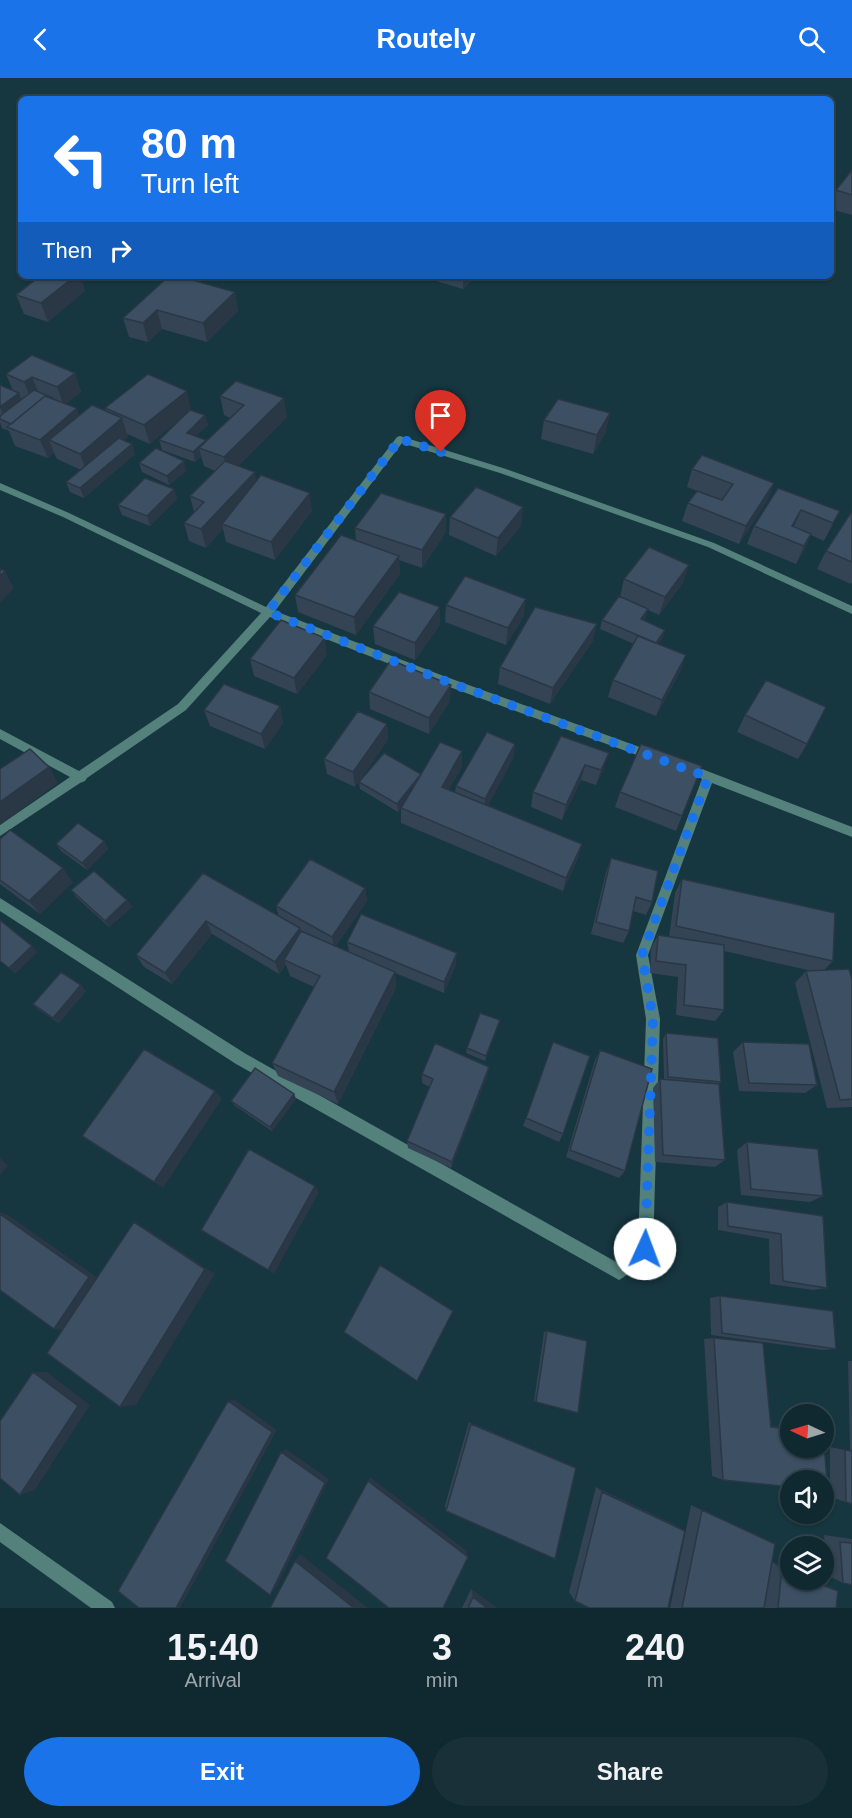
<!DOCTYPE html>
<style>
:root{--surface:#102830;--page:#193038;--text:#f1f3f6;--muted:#9ca6ab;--line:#30444c;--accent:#1a73e8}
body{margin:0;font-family:Helvetica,sans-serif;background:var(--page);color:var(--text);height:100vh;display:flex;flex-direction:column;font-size:22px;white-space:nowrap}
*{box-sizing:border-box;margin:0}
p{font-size:20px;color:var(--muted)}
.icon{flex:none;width:33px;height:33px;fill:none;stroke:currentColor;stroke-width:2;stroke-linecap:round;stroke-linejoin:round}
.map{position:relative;height:1530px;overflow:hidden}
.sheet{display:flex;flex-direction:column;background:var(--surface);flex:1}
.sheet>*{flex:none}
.hud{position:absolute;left:18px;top:18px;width:816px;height:183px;border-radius:9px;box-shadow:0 2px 4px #0004,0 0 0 2px var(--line);background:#1a73e8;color:#fff;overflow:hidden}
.needle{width:39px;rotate:274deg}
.buttons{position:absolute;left:780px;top:1326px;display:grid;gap:12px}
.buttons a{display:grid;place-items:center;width:54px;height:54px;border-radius:50%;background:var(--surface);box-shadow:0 2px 4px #0004,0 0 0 2px var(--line);font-size:30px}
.pin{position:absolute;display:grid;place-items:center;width:51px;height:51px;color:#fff;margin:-62px -26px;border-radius:50% 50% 50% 0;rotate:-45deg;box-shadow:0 0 6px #0007}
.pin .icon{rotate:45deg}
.me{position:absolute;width:66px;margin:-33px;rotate:2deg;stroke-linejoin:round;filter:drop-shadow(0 0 4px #0008)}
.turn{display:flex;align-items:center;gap:21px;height:126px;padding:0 24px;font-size:27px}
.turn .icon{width:78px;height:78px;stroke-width:2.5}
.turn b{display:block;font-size:42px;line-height:51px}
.then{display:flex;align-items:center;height:57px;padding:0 24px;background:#0003;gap:12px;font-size:22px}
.eta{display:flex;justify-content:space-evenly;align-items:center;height:102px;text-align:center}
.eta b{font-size:36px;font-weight:700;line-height:42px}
.button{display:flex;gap:12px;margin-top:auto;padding:12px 24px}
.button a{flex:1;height:69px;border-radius:36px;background:var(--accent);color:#fff;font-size:24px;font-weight:700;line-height:69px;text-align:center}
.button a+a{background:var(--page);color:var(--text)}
header{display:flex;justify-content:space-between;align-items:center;height:78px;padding:0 24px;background:var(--accent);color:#fff;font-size:27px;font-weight:700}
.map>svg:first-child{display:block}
</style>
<header><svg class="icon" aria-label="back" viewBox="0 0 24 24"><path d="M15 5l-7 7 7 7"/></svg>Routely<svg class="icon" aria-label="search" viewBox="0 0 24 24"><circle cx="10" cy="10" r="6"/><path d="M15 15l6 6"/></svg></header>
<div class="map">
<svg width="852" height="1530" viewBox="0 0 852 1530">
<rect width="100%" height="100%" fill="#163640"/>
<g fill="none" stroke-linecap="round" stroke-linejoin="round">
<path fill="#55817c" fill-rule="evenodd" d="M400,358L506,391L714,465L852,528V536L708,469L500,395L402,365L275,533L441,597L656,675L658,678L656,681H648L433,603L270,539L186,632L87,700L85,703L80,705L0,758V747L70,699L0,661V651L79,693L178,626L261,535L63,439L0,412V405L69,435L266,529L397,359Z
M702,691L852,749V759L712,705L648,877L660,941L653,1171L650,1176L624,1199L619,1202L236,986L0,833V820L246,976L618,1185L638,1167L646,941L636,877L702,701L696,696L698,693Z
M0,1445L112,1524L115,1530H91L0,1464Z"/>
</g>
<path fill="#344455" d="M852,92V137L831,131V128L836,112Z
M40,198H80L85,213L48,244L24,236L16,217Z
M379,198H393L390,201Z
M422,198H435L431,202L422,200Z
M436,198H476L463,211L436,203Z
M235,214L238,233L207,264L162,251L148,264L129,259L123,240Z
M75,295L81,314L66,326L79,337L106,333L105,330L191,332L205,337L208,347L196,358L206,362V363L230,340L224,337L220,318L287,339L238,388L256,403L312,433L275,482L226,464L223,451L206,470L189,463L184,445L194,434L190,418L215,393L204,388L201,378L195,384L162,372L159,362L183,338L150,366L127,356L128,359L124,362L135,376L84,420L70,414L66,404L81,392L57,381L54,375L48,380L15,368L9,353L2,350L0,345V338H1L0,337V307L13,313L6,296Z
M544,342L606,354L593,376L541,361Z
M139,385L186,393L169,407L142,394Z
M692,391L774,405L767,423L739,466L682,443L688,425L697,413L687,409Z
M778,410L840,433L824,463L811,457L803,474L796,486L747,466L754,448Z
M174,411L177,421L150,448L122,437L118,427Z
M523,429L521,448L496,478L449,457L450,439Z
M852,433V504L851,506L817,491L826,473Z
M355,450L446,454L422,490L399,482L400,496L356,557L298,534L295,517L356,463Z
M624,501L683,505L659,537L648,532L644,542L665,552L662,561L658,566L686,577L680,594L656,638L608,619L613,602L634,566L600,551L602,542L620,519Z
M446,527L524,538L506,567L445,544Z
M440,547L415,582L375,566L373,548Z
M593,563L550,626L498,606L500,589Z
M327,577L297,616L254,598L250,581Z
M369,614L450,623L429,656L370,631Z
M280,628L283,645L265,671L210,648L204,632Z
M745,637L807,666L798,681L737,654Z
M387,646L388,662L355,709L327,696L324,681Z
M561,658L604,690L596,707L581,702L562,742L531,729L533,714Z
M515,666L513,681L488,727L582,766L578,780L563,813L401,745V730L398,734L360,711L359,704L421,696L462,689L449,711L455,714L456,708Z
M620,714L682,738L676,753L615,729Z
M0,761L73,804L40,836L0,806Z
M104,763L108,771L87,792L61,773L56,766Z
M611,780L652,824L646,837L633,833L629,853L623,865L591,856L606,794Z
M203,795L279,839L276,828L365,810L367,823L336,868L349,874L347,864L456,887L444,915L395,895L396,910L338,1026L278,998L272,985L314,909L290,898L286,887L279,896L212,856L172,906L144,889L136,877Z
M682,801L833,883L824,892L852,901V1029L827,1030L795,905L806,893H812L724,873V932L715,943L676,937L678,899L650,895L651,870L658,857L669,859L675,815Z
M71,812L127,822L132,829L109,849L76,819Z
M86,913L59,945L39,932L33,926Z
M498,948L485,983L466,975L467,970Z
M666,955L721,1004L719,1006L725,1082L715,1089L655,1084L653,1010L660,1001H664L663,961Z
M553,964L563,1056L559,1064L523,1048Z
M743,964L817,1007L805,1015L739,1013L733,974Z
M600,972L625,1093L619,1100L566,1079L595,982Z
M489,989L487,998L451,1090L408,1070L407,1063L430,1009L422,1005V996Z
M294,1016L296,1021L272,1053L234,1027L231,1023Z
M747,1064L823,1118L810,1124L741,1117L737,1072Z
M727,1124L823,1138L827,1210L813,1212L770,1206L769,1161L718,1152V1129Z
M720,1218L836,1271L822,1272L711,1257L710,1220Z
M547,1253L578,1335L534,1323L544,1254Z
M714,1260L771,1348L790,1350V1370L723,1402L712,1398L704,1261Z
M848,1283H852V1426L830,1419V1369L850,1373Z
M469,1344L570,1387L446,1433L445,1427Z
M596,1409L675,1447L575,1523L569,1514Z
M691,1427L761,1460L772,1484L790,1492V1502L822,1505L838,1513L836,1530H670Z
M824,1457L852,1461V1507L843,1505L827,1497Z
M471,1511L497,1530H462Z"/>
<path fill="#2a3745" d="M75,198H80L85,213L48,244L41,225Z
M467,198H476L463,211V202Z
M235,214L238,233L207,264L203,245Z
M157,232L162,251L148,264L143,245Z
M75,295L81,314L64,328L57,309Z
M32,299L39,317L32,323L24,304Z
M187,313L191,332L150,366L144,347Z
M19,315L23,325L4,339L0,329Z
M284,320L287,339L228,398L224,379Z
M77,330L84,349L49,362L54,375L48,380L40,362Z
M610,335L606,354L593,376L597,357Z
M205,337L208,347L189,365L187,355Z
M122,340L128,359L87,394L80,376Z
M206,362L208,371L199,370L201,378L195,384L193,374Z
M132,366L135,376L84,420L80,410Z
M184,383L186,393L169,407L167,398Z
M255,394L258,413L222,446L223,451L206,470L201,451Z
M774,405L767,423L739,466L746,448Z
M174,411L177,421L150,448L147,438Z
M310,415L312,433L275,482L271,464Z
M523,429L521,448L496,478L498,460Z
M801,432L793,451L792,448Z
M840,433L831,451L824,463L833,445Z
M446,436V454L422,490V472Z
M811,456L803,474L796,486L804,468Z
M399,478L400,496L356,557L354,539Z
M689,487L683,505L659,537L665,519Z
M5,493L14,510L0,525V498Z
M526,521L524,538L506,567L508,550Z
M440,529V547L415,582V565Z
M648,531L646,540L639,550L641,541Z
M597,546L593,563L550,626L553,610Z
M665,552L662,561L653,574L656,565Z
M325,560L327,577L297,616L294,600Z
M686,577L680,594L656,638L662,622Z
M451,607L450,623L429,656V640Z
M280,628L283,645L265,671L261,656Z
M387,646L388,662L355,709L353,694Z
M515,666L513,681L484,736L485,721Z
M462,673V689L441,724L442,709Z
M609,675L604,690L596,707L601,692Z
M585,687L581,702L562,742L566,727Z
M49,689L58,705L0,747V724Z
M422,696V704L398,734L397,726Z
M104,763L108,771L87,792L82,785Z
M582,766L578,780L563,813L566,800Z
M63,790L73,804L40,836L29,823Z
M365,810L367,823L334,871L332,859Z
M127,822L132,829L109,849L105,843Z
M206,843L212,856L172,906L165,895Z
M300,850L303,863L284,882L286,887L279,896L275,884Z
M32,868L38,874L15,896L9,890Z
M457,875L456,887L444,915V904Z
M395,894L396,910L338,1026L334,1014Z
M81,907L86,913L59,945L53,940Z
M500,942L498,948L485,983L486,978Z
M489,989L487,998L451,1090L452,1084Z
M215,1013L222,1021L163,1110L154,1104Z
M294,1016L296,1021L272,1053L270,1049Z
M0,1080L8,1088L0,1097Z
M315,1108L319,1114L274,1196L268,1192Z
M0,1134L8,1137L101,1202L67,1253L54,1251L0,1136Z
M134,1144L147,1151L215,1196L136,1327L120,1329Z
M33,1294H47L90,1327L35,1412L20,1417Z
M235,1322L277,1352L180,1530H176L228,1323Z
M469,1344L570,1387L576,1390L471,1346Z
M286,1371L329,1401L277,1508L270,1517L281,1374Z
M370,1399L466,1472L468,1479L368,1403Z
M596,1409L675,1447L685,1453L602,1414Z
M300,1476L368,1530H354L295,1483Z
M768,1483L790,1492V1494Z
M809,1502H814L822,1505L838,1513Z
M471,1511L497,1530H487L473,1519Z"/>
<path fill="#3c4f63" stroke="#2a3745" stroke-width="1.5" d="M852,92V117L836,112Z
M40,198H75L41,225L16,217Z
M169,198H178L235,214L203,245L157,232L143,245L123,240Z
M452,198H467L463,202Z
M32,277L75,295L57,309L32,299L24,304L6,296Z
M148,296L187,313L144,347L105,330Z
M236,303L284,320L224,379L199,370L244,327L220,318Z
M0,307L19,315L0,329Z
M34,312L53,320L45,318L11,346L0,341V338Z
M45,318L77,330L40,362L7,349Z
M558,321L610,335L597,357L544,342Z
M92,327L122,340L80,376L49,362Z
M190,332L205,337L187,355L206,362L193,374L159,362Z
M119,360L132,366L80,410L66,404Z
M156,370L184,383L167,398L139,385Z
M702,377L774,405L746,448L688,425L697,413L722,422L733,406L692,391Z
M225,383L255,394L201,451L184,445L204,424L190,418Z
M261,397L310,415L271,464L222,446Z
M145,400L174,411L147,438L118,427Z
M476,409L523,429L498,460L450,439Z
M778,410L840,433L833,445L801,432L792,448L811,456L804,468L754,448Z
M381,415L446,436L422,472L355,450Z
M852,433V484L826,473Z
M341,457L399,478L354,539L295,517Z
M649,469L689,487L665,519L624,501Z
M0,491L5,493L0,498Z
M465,498L526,521L508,550L446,527Z
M399,514L440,529L415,565L373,548Z
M619,518L648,531L641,541L665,552L656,565L602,542Z
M535,529L597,546L553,610L500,589Z
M281,542L325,560L294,600L250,581Z
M638,558L686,577L662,622L613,602Z
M391,582L451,607L429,640L369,614Z
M766,602L826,629L807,666L745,637Z
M224,606L280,628L261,656L204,632Z
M358,633L387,646L353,694L324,681Z
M487,654L515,666L485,721L456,708Z
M561,658L609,675L601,692L585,687L566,727L533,714Z
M440,664L462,673L442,709L582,766L566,800L401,730Z
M641,666L702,688L682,738L620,714Z
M30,671L49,689L0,724V691Z
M384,675L421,696L397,726L359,704Z
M78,745L104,763L82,785L56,766Z
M10,752L63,790L29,823L0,802V761Z
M611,780L658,793L652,824L636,819L629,853L596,844Z
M310,781L365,810L332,859L276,828Z
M94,793L127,822L105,843L71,812Z
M203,795L300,850L275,884L206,843L165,895L136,877Z
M682,801L835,835L833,883L676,848Z
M361,836L457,875L444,904L347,864Z
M0,842L32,868L9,890L0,883Z
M301,853L395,894L334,1014L272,985L320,898L284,882Z
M658,857L724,867V932L684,927L686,887L656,883Z
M849,891L852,901V1021L840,1022L806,893Z
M61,894L81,907L53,940L33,926Z
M480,935L500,942L486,978L467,970Z
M666,955L718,960L721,1004L668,999Z
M553,964L590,978L563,1056L526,1040Z
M743,964L809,966L817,1007L749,1005Z
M435,965L489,989L452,1084L407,1063L433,1001L422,996Z
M144,971L215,1013L154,1104L82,1058Z
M600,972L652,991L625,1093L570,1072Z
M255,990L294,1016L270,1049L231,1023Z
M660,1001L719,1006L725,1082L663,1077Z
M747,1064L818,1071L823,1118L751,1111Z
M249,1071L315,1108L268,1192L201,1152Z
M727,1124L823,1138L827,1210L783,1203L781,1156L728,1148Z
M0,1136L89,1199L54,1251L0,1212Z
M134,1144L205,1191L120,1329L47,1275Z
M380,1187L453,1233L417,1303L344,1254Z
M720,1218L833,1233L836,1271L722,1255Z
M547,1253L587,1263L578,1335L536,1324Z
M714,1260L763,1265L771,1349L790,1351V1370H824V1367L828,1413L824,1412V1402H790V1409L723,1402Z
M33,1294L78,1328L20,1417L0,1400V1343Z
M228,1323L272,1354L176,1530H139L118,1513Z
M471,1346L576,1390L555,1481L446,1433Z
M845,1372L852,1373V1426L846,1424Z
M281,1374L325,1405L270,1517L225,1483Z
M368,1403L468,1479L443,1530H389L326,1480Z
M602,1414L685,1453L668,1530H589L575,1523Z
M702,1432L775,1466L764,1530H682Z
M840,1464L852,1465V1507L843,1505Z
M295,1483L354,1530H270Z
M782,1490L790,1494V1502H809L838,1513L836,1530H778Z
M473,1519L487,1530H468Z"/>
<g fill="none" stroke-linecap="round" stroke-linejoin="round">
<path stroke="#1a73e8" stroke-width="10" stroke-dasharray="0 18" d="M441,374L400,361L268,534L437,600L708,699L642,877L653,941L645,1171"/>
</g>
</svg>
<div class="buttons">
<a><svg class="needle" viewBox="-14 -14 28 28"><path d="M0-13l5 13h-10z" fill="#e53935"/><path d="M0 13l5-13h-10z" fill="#9ca6ab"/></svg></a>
<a><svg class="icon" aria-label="sound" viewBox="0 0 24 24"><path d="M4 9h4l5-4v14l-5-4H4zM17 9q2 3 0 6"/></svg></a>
<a><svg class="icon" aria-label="layers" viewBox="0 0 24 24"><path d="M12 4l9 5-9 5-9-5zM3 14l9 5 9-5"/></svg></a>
</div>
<div class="pin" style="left:441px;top:374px;background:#d93025"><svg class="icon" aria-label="arrive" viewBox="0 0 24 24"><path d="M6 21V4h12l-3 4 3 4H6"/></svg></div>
<svg class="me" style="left:645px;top:1171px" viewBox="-20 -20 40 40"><circle r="19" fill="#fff"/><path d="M0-13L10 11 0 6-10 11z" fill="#1a73e8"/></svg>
<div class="hud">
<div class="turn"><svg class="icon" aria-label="left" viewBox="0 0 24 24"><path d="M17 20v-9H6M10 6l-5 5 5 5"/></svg><div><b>80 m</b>Turn left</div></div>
<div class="then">Then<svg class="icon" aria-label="right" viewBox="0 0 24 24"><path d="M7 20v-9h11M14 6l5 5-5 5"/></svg></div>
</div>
</div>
<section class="sheet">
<div class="eta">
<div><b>15:40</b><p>Arrival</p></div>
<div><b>3</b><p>min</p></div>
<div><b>240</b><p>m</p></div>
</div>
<div class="button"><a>Exit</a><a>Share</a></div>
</section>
